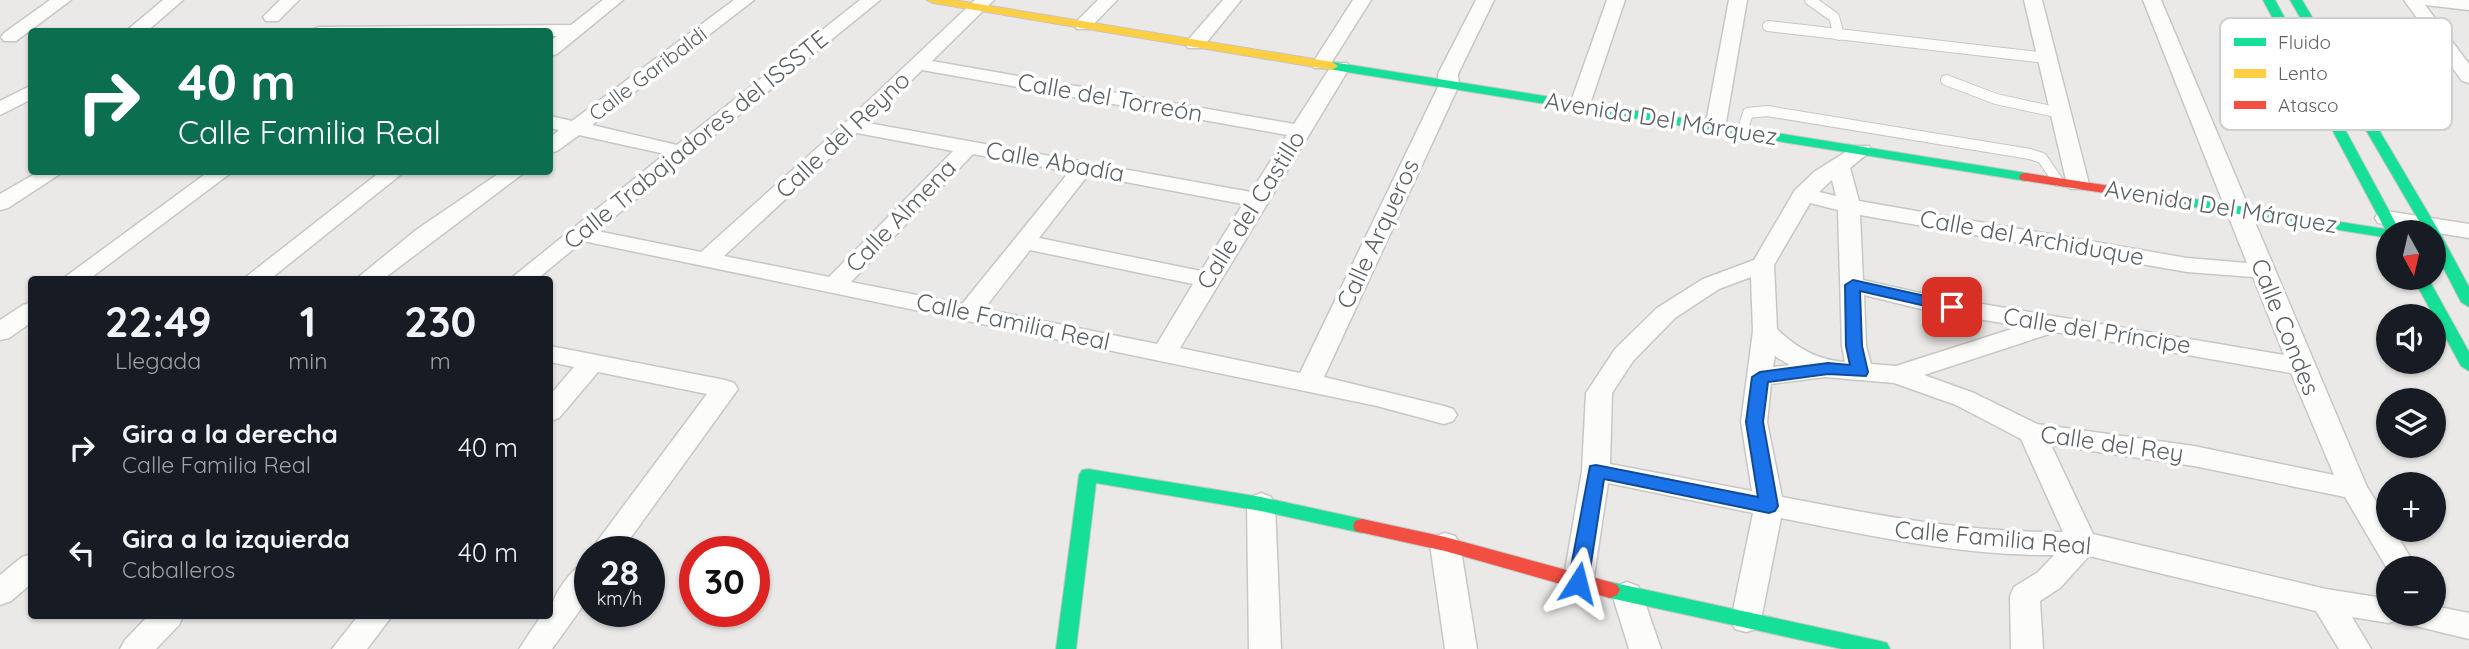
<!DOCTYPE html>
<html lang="es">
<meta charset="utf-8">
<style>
:root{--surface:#171b24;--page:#20242c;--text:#f1f3f6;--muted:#9ea1a6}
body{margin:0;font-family:Quicksand,sans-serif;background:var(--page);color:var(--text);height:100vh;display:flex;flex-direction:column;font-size:26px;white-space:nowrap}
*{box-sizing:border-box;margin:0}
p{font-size:23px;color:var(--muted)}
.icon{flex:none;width:38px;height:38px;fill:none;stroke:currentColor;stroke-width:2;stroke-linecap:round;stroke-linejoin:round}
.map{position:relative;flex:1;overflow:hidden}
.side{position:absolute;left:28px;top:276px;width:525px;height:343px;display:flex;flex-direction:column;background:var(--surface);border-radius:7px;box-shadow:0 2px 5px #0004}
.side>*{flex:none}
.guide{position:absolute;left:28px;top:28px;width:525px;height:147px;border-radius:7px;box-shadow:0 2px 5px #0004;background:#0b6e4f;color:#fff;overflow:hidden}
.needle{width:46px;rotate:172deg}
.fabs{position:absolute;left:2376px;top:220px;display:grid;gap:14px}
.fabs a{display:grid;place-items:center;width:70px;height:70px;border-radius:50%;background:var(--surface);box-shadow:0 2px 5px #0004;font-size:35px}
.speed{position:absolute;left:574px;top:536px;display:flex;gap:14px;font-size:35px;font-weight:700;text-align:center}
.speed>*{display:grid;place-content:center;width:91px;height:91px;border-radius:50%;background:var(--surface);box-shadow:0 2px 5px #0004;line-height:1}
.speed small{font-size:18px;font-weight:400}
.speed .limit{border:10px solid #d22;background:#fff;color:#111}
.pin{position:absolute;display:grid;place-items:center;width:60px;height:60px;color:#fff;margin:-30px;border-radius:14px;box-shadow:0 4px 10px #0006}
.me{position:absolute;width:77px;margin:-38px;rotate:9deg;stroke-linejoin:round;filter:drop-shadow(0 0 5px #0008)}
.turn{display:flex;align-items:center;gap:24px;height:147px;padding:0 35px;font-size:32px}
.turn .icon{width:91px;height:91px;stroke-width:2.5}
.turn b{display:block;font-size:49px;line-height:60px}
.eta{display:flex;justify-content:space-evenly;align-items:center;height:119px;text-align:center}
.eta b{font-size:42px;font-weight:800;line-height:49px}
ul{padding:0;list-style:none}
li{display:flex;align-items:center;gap:21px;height:105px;padding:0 35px}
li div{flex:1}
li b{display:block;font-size:26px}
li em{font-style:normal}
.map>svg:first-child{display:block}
</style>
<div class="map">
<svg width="2469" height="649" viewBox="0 0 2469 649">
<rect width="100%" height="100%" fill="#ebe9e7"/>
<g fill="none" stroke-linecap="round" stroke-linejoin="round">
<g stroke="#c8c7c7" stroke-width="12">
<path id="lane" d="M1810,0L1834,17L1839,35
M1768,26L2046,58
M1946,80L1996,99L2060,113
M1742,132L1748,113L1767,111L2030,154L2042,158L2058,181"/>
</g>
<g stroke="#c8c7c7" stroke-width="3">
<path id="street" d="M50,0H71L16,41H4L1,37L4,33Z
M163,0H183L146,32H125Z
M280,0H299L278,21H266L263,17Z
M603,0H623L557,54L550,56V41L557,36H550V32H309L318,27L571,25Z
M734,0H754L592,125L677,145L860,0H880L597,231L701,252L846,122L975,0H994L932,61L1294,124L1333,63H1347L1350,67L1180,348L1300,373L1439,85L1438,74L1476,0H1494L1458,74L1459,85L1324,377L1444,406L1453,409L1457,415L1453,421L1444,424L1377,406L583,241L536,280H509L665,154L579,135L557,151L550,153V138L559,130L550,128V116L572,121ZM922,70L1287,135L1251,192L868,123ZM857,133L953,151L829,277L724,256ZM973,154L1069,172L962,304L851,282ZM1088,175L1243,204L1201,271L1039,238ZM1030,250L1193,284L1157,344L984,309Z
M1098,0H1117L1089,29H1077L1074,25L1077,21Z
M1223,0H1241L1202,48H1188L1186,44L1188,40Z
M1353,0H1371L1328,68H1314L1312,64Z
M1607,0H1625L1589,107L1586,111H1572L1569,107Z
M1729,0H1747L1725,128L1722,132H1708L1705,128Z
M2024,0H2042L2089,184L2086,189H2070L2067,184Z
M2143,0H2161L2367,487L2389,522V530H2394L2417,569H2389V572L2345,497L2194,466L2051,445L2093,534L2326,589L2389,599V614H2434V606L2469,613V639L2403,623L2401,618L2389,623L2352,617L2371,649H2339L2316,611L2089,556L2060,588L2040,601L2043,649H2011L2010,596L2014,587L2038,572L2054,555C1962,556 1871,536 1781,518L1761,620L1757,629L1746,632L1735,629L1731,620L1753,513L1608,483L1593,583L1589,591L1578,595L1567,591L1563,583L1582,471L1586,393L1590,387L1615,349L1657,308L1703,279L1754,260L1795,190L1814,172L1855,146H1869L1872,150L1850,168L1859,201L2187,258L2247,263ZM1832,180L1836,196L1819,192ZM1810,203L1838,210L1842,346L1845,362C1817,360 1797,348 1777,329L1774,265ZM1860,215L2187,272L2253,277L2284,355L1929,295L1863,280ZM1751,277L1753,331L1741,422L1752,491L1610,464L1612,393L1633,361L1675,318L1719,289ZM1864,295L1929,311L2021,326L1896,366L1871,364L1866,346ZM2055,332L2291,373L2334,475L2194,446L2037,424L1974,393L1924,375ZM1775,355L1776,357L1790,365L1773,367ZM1825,377L1894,383L1956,405L2021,439L2063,532C1968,533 1875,515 1782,497L1767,422L1771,384Z
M2404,0H2469V10L2425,5L2469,64V83L2462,81Z
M32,85V99L0,115V101Z
M38,172H63L8,208L0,210V194Z
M208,172H232L88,280H61Z
M380,172H404L269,280H242Z
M501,172H525L382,280H355L416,230Z
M2386,211L2469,224V238L2378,223L2375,218L2378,213Z
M32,302V322L9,338L0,340V320L23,305Z
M550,346L725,380L734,383L738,389L621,551H590L707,394L598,372L559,418L550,421V395L574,367L550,362Z
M1261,493L1271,497L1275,504L1281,649H1249L1247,504L1251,497Z
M1445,533L1455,536L1460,544L1477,649H1445L1430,544L1435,536Z
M32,554V583L11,601L0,605V575L22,557Z
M590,560V596L552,649H519L541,616H550C550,597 572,566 590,560Z
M1627,582L1638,586L1642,594L1661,649H1629L1612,594L1616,586Z
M148,616H183L179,625L156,649H120L125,640Z
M358,616H392L367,649H332Z"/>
</g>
<g stroke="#c5c6c6" stroke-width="2">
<path id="fast" d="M2263,0H2275L2401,233H2389V238L2182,205L2175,201L2182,197L2385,229Z
M2290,0H2302L2440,233L2469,287V307L2461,302L2434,250V233H2426Z
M1332,62L2026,173L2033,177L2026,181L1328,69L1326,66Z
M2413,278H2428L2469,352V371L2461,366Z
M1088,469L1261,497L1362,519L1369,521L1371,526L1369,531L1362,533L1261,511L1096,483L1076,649H1056L1079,475L1082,470Z
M1610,582L1880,641L1887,643L1890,649H1842L1610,598L1603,595L1600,590L1603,585Z"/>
</g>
<g stroke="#c5c6c6" stroke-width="2">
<path id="slow" d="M927,0H954L1332,62L1338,66L1332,70L933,3Z"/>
</g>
<g stroke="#c5c6c6" stroke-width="2">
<path id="jam" d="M2026,173L2182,197L2189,201L2182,205L2021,180L2019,177L2021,174Z
M1362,519L1445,537L1610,582L1617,585L1620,590L1617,595L1610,598L1445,551L1355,531L1353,526L1355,521Z"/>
</g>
<use href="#lane" stroke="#fcfcfb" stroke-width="10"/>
<use href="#street" fill="#fcfcfb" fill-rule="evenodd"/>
<use href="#fast" fill="#16e098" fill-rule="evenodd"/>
<use href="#slow" fill="#ffcf43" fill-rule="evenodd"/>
<use href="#jam" fill="#f24e42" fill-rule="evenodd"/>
</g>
<path fill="#1a73e8" stroke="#114b97" stroke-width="2" d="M1853,280L1952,302L1960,307L1952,312L1860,291L1862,346L1868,372L1866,376L1828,374L1768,382L1763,422L1778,506L1775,511L1769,513L1604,479L1588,583L1585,589L1578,591L1571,589L1568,583L1590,466L1596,465L1758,497L1746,422L1752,377L1760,372L1828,363L1850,365L1846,346L1845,285Z"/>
<g text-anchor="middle" stroke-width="7" stroke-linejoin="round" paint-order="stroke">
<g font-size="21" fill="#5d6164" stroke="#fff">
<text transform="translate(648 74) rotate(-37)" y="7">Calle Garibaldi</text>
</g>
<g font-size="24" fill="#5d6164" stroke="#fff">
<text transform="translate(1110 98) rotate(10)" y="8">Calle del Torreón</text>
<text transform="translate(1661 119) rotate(9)" y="8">Avenida Del Márquez</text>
<text transform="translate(843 135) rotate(-43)" y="8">Calle del Reyno</text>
<text transform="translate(696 140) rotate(-39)" y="8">Calle Trabajadores del ISSSTE</text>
<text transform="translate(1055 162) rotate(10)" y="8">Calle Abadía</text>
<text transform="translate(2221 207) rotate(9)" y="8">Avenida Del Márquez</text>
<text transform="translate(1251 210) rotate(-58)" y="8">Calle del Castillo</text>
<text transform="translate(901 216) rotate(-46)" y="8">Calle Almena</text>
<text transform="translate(1378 234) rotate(-65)" y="8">Calle Arqueros</text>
<text transform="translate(2032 238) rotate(10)" y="8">Calle del Archiduque</text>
<text transform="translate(1013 322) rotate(12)" y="8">Calle Familia Real</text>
<text transform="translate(2285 327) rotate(68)" y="8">Calle Condes</text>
<text transform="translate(2097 331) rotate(9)" y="8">Calle del Príncipe</text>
<text transform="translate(2112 444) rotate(8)" y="8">Calle del Rey</text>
<text transform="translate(1993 538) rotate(5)" y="8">Calle Familia Real</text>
</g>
</g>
<rect x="2220" y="18" width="232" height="112" rx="10" fill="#fff" stroke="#ced0d0" stroke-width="2"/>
<rect x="2234" y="38" width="32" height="8" fill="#16e098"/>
<rect x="2234" y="69" width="32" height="9" fill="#ffcf43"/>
<rect x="2234" y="101" width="32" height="8" fill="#f24e42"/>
<g font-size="19" fill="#5d6164">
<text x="2278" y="49">Fluido</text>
<text x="2278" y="80">Lento</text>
<text x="2278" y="112">Atasco</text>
</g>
</svg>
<div class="fabs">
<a><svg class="needle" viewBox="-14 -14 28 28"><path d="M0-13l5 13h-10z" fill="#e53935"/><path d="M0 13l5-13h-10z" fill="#9ea1a6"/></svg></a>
<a><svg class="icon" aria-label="sound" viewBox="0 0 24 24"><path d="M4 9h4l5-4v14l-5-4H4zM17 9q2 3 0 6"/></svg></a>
<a><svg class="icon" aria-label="layers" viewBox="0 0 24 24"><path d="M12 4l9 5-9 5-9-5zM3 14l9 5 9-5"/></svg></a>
<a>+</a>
<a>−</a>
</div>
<div class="speed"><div>28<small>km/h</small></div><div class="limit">30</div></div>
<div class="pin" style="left:1952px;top:307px;background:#d93025"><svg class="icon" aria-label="arrive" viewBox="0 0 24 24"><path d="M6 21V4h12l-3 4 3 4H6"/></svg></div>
<svg class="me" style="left:1578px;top:583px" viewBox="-20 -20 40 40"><path d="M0-17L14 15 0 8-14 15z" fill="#1a73e8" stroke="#fff" stroke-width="4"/></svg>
<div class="guide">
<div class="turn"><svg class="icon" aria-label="right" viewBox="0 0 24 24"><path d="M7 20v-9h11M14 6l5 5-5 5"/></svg><div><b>40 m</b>Calle Familia Real</div></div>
</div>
<section class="side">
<div class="eta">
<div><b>22:49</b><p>Llegada</p></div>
<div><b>1</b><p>min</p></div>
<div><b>230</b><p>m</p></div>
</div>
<ul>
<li><svg class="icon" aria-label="right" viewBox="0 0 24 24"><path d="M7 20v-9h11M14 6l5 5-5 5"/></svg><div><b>Gira a la derecha</b><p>Calle Familia Real</p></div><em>40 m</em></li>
<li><svg class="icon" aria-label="left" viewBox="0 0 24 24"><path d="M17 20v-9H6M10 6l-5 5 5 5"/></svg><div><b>Gira a la izquierda</b><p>Caballeros</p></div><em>40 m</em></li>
</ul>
</section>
</div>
